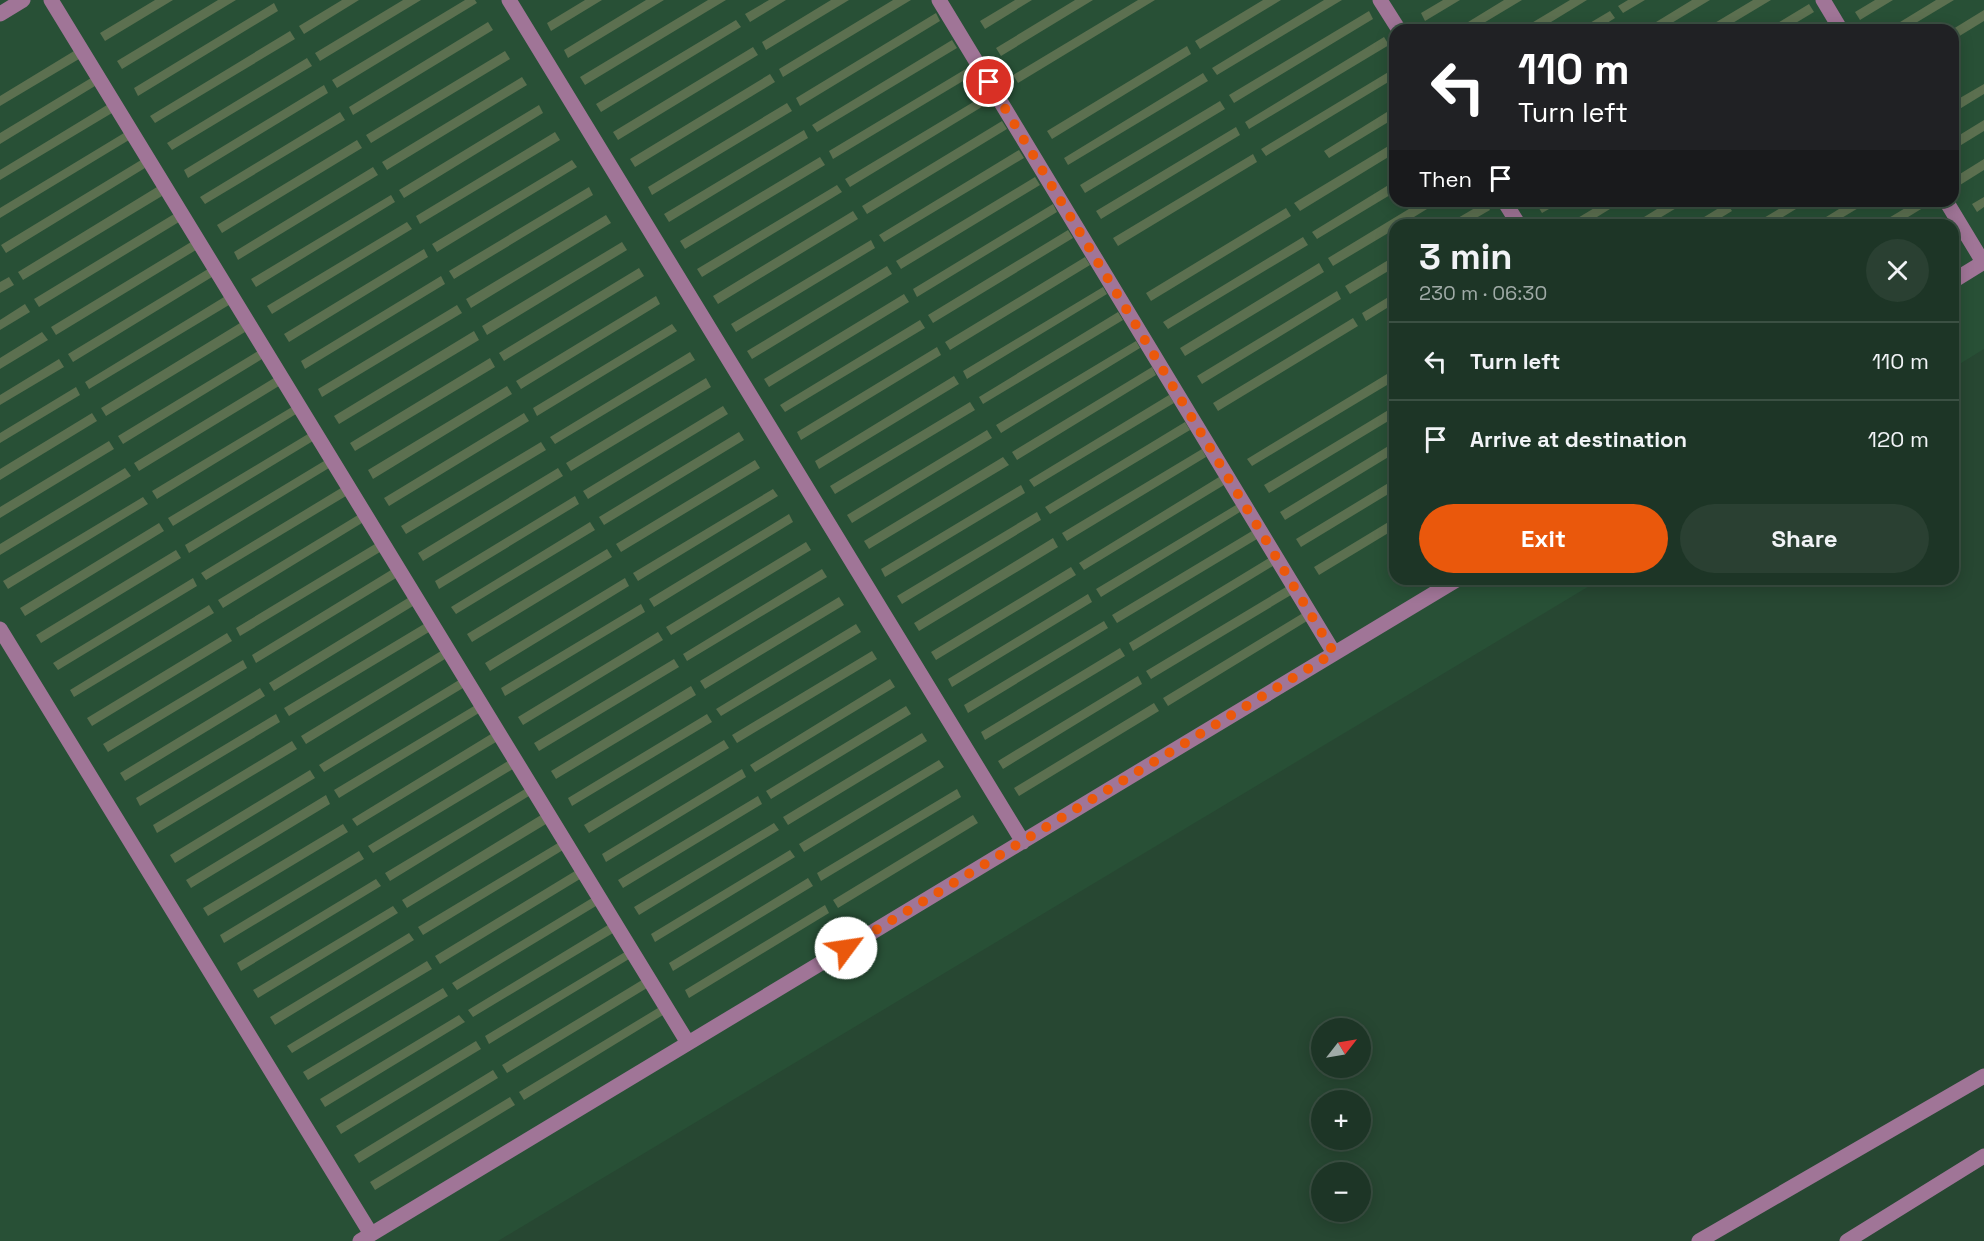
<!DOCTYPE html>
<meta charset="utf-8">
<style>
:root{--surface:#1d3526;--page:#2a4032;--text:#f1f3f6;--muted:#a0aba7;--line:#3b5043;--accent:#ea580c}
body{margin:0;font-family:"Space Grotesk",sans-serif;background:var(--page);color:var(--text);height:100vh;display:flex;flex-direction:column;font-size:22px;white-space:nowrap}
*{box-sizing:border-box;margin:0}
p{font-size:20px;color:var(--muted)}
.icon{flex:none;width:33px;height:33px;fill:none;stroke:currentColor;stroke-width:2;stroke-linecap:round;stroke-linejoin:round}
.map{position:relative;flex:1;overflow:hidden}
.side{position:absolute;left:1389px;top:219px;width:570px;height:366px;display:flex;flex-direction:column;background:var(--surface);border-radius:18px;box-shadow:0 3px 15px #0003,0 0 0 2px var(--line)}
.side>*{flex:none}
.guide{position:absolute;left:1389px;top:24px;width:570px;height:183px;border-radius:18px;box-shadow:0 3px 15px #0003,0 0 0 2px var(--line);background:#202124;color:#fff;overflow:hidden}
.needle{width:39px;rotate:59deg}
.buttons{position:absolute;left:1311px;top:1018px;display:grid;gap:12px}
.buttons a{display:grid;place-items:center;width:60px;height:60px;border-radius:50%;background:var(--surface);box-shadow:0 3px 15px #0003,0 0 0 2px var(--line);font-size:30px}
.pin{position:absolute;display:grid;place-items:center;width:51px;height:51px;color:#fff;margin:-26px;border:3px solid #fff;border-radius:50%;box-shadow:0 2px 6px #0007}
.me{position:absolute;width:66px;margin:-33px;rotate:59deg;stroke-linejoin:round;filter:drop-shadow(0 0 4px #0008)}
.turn{display:flex;align-items:center;gap:21px;height:126px;padding:0 30px;font-size:27px}
.turn .icon{width:78px;height:78px;stroke-width:2.5}
.turn b{display:block;font-size:42px;line-height:51px}
.then{display:flex;align-items:center;height:57px;padding:0 30px;background:#0003;gap:12px;font-size:22px}
.round{display:grid;place-items:center;flex:none;width:63px;height:63px;border-radius:32px;background:var(--page)}
.summary{display:flex;align-items:center;justify-content:space-between;height:102px;padding:0 30px}
h1{font-size:36px;font-weight:700;line-height:45px}
.button{display:flex;gap:12px;margin-top:auto;padding:12px 30px}
.button a{flex:1;height:69px;border-radius:36px;background:var(--accent);color:#fff;font-size:24px;font-weight:700;line-height:69px;text-align:center}
.button a+a{background:var(--page);color:var(--text)}
ul{padding:0;list-style:none}
li{display:flex;align-items:center;gap:18px;height:78px;padding:0 30px;border-top:2px solid var(--line)}
li div{flex:1}
li b{display:block;font-size:22px}
li em{font-style:normal}
.map>svg:first-child{display:block}
</style>
<div class="map">
<svg width="1984" height="1241" viewBox="0 0 1984 1241">
<rect width="100%" height="100%" fill="#274732"/>
<path fill="#285036" fill-rule="evenodd" d="M0,0H1984V349L1953,368V225H1395V579H1601L498,1241H0ZM1395,30H1953V201H1395Z"/>
<path fill="#5c7050" d="M155,0H173L105,41L100,33Z
M218,0H236L122,69L117,61Z
M342,0H359L304,34L299,26Z
M403,0H421L320,61L315,53Z
M465,0H475L477,3L337,88L332,80Z
M585,0H602L551,31L547,23Z
M646,0H664L568,58L564,50Z
M708,0H726L585,85L580,77Z
M769,0H786L750,22L745,14Z
M831,0H849L766,50L762,42Z
M893,0H911L783,77L779,69Z
M1015,0H1032L985,29L980,21Z
M1075,0H1093L1001,56L996,48Z
M1138,0H1155L1018,83L1013,75Z
M1263,0H1281L1200,49L1195,41Z
M1324,0H1342L1217,75L1212,68Z
M1443,0H1460L1425,21L1421,13Z
M1504,0H1522L1472,30H1455Z
M1570,0H1587L1538,30H1520Z
M1628,0H1645L1623,13L1618,6Z
M1692,0H1710L1660,30H1643Z
M1753,0H1771L1721,30H1703Z
M1875,0H1893L1860,20L1855,12Z
M1936,0H1954L1904,30H1887Z
M274,3L278,11L138,96L134,88Z
M1809,4L1814,12L1784,30H1766Z
M1984,10V21L1953,40V29Z
M1369,11L1373,19L1234,103L1229,95Z
M1610,11L1615,18L1596,30H1578Z
M936,13L940,21L800,106L796,98Z
M736,20L741,27L601,112L596,104Z
M488,22L493,30L353,115L349,107Z
M290,31L295,39L155,123L150,116Z
M1384,37L1389,45L1249,129L1245,122Z
M952,40L957,48L817,132L812,125Z
M1187,46L1191,54L1052,139L1047,131Z
M753,47L758,55L618,140L613,132Z
M74,51L79,59L0,106V96Z
M505,51L510,59L371,143L366,135Z
M307,58L312,66L172,150L167,143Z
M969,67L973,75L833,159L829,151Z
M1395,68V78L1266,156L1261,149Z
M1203,73L1208,81L1068,165L1064,158Z
M770,74L775,82L635,167L630,159Z
M522,77L527,85L387,170L382,162Z
M91,78L95,86L0,144V133Z
M1984,84V94L1953,113V102Z
M324,85L328,93L188,178L184,170Z
M985,95L990,102L850,187L845,179Z
M1220,101L1225,109L1085,193L1080,185Z
M787,103L792,111L652,195L648,187Z
M107,105L112,113L0,180V170Z
M539,105L543,113L404,198L399,190Z
M1395,107V118L1329,158L1324,151Z
M340,112L345,120L205,204L200,197Z
M1984,120V131L1953,150V139Z
M1002,121L1007,129L867,214L862,206Z
M1236,127L1240,135L1101,219L1096,211Z
M804,130L808,138L669,222L664,214Z
M555,132L560,140L420,224L416,216Z
M124,133L129,140L0,218V208Z
M357,140L362,148L222,233L217,225Z
M1395,142V153L1300,211L1294,203Z
M1019,150L1024,158L884,242L879,235Z
M1253,154L1257,162L1118,246L1113,238Z
M820,157L825,165L685,249L680,241Z
M1984,159V170L1960,185L1955,177Z
M141,160L145,168L6,253L1,245Z
M572,160L577,167L437,252L432,244Z
M373,167L378,175L238,260L234,252Z
M1035,177L1040,185L901,269L896,261Z
M1395,181V192L1317,239L1312,232Z
M837,185L842,192L702,277L697,269Z
M157,187L162,196L23,280L18,272Z
M589,187L593,195L454,279L449,271Z
M391,195L395,202L256,287L251,279Z
M1984,197V207L1977,212L1972,204Z
M1422,201H1440L1401,225H1395V229L1333,266L1328,258Z
M1544,201H1563L1542,213L1537,205Z
M1606,201H1623L1584,225H1566Z
M1670,201H1688L1648,225H1631Z
M1792,201H1809L1770,225H1752Z
M1852,201H1870L1830,225H1813Z
M1917,201H1929L1931,203L1895,225H1877Z
M1485,202L1490,210L1464,225H1446Z
M1727,203L1732,211L1709,225H1691Z
M1053,204L1057,212L917,297L913,289Z
M1286,208L1291,216L1151,301L1146,293Z
M853,211L858,219L718,304L713,296Z
M174,214L179,222L39,307L34,299Z
M606,215L611,223L471,308L466,299Z
M407,222L412,229L272,314L267,306Z
M1068,230L1073,238L933,323L928,315Z
M1303,237L1308,245L1168,329L1163,322Z
M871,240L875,248L736,332L731,324Z
M191,242L196,250L56,335L51,327Z
M622,242L627,250L487,335L482,326Z
M424,249L428,257L289,342L284,334Z
M1395,256V267L1350,294L1345,286Z
M1085,257L1090,265L950,350L945,342Z
M1319,263L1324,272L1185,356L1180,348Z
M887,266L892,274L752,359L747,351Z
M639,268L644,276L504,361L499,353Z
M208,269L212,277L73,362L68,354Z
M441,276L445,284L305,369L301,361Z
M9,277L14,285L0,293V282Z
M1103,287L1107,294L967,379L963,371Z
M1337,291L1341,299L1202,384L1197,376Z
M1395,293V303L1366,321L1362,313Z
M904,294L909,302L769,387L764,379Z
M656,296L660,304L521,389L516,381Z
M224,297L229,305L89,389L85,382Z
M25,304L30,312L0,330V320Z
M457,305L462,313L322,397L318,389Z
M1118,312L1123,320L983,404L979,397Z
M1353,318L1358,326L1218,411L1213,403Z
M920,320L925,328L785,412L780,405Z
M240,323L245,332L106,416L101,408Z
M672,324L677,331L537,416L533,408Z
M474,331L479,340L339,424L334,416Z
M42,332L48,340L0,369V358Z
M1136,341L1140,348L1001,433L996,425Z
M937,347L941,355L801,440L797,432Z
M258,351L262,359L123,444L118,436Z
M690,352L695,360L555,444L550,437Z
M490,358L495,367L355,451L350,443Z
M59,359L64,367L0,405V395Z
M1152,367L1156,375L1017,460L1012,452Z
M1387,374L1392,382L1252,466L1247,459Z
M954,376L959,384L819,469L815,461Z
M274,378L279,386L139,471L134,463Z
M706,378L711,387L571,471L566,463Z
M507,386L512,394L373,479L368,470Z
M76,387L80,395L0,443V433Z
M1169,395L1174,403L1034,487L1029,480Z
M970,402L975,410L835,494L830,486Z
M723,406L728,414L588,499L583,491Z
M1395,406V417L1269,493L1264,485Z
M292,407L296,414L157,499L152,491Z
M92,413L97,421L0,480V469Z
M524,413L529,421L389,506L384,498Z
M1185,422L1190,430L1050,514L1045,507Z
M987,430L992,438L852,523L847,515Z
M739,432L744,440L604,525L599,517Z
M308,434L313,441L173,526L168,518Z
M109,441L114,449L0,518V507Z
M541,442L546,450L406,534L401,526Z
M1395,442V453L1285,520L1280,512Z
M1202,449L1206,457L1067,541L1062,533Z
M1003,457L1009,465L869,549L864,541Z
M755,460L760,468L621,552L616,544Z
M324,461L329,468L189,553L185,545Z
M125,468L131,476L0,555V544Z
M558,468L563,476L423,561L418,553Z
M1219,477L1224,485L1084,570L1079,563Z
M1395,479V490L1301,547L1296,539Z
M1021,485L1025,493L885,577L881,569Z
M341,488L346,496L206,580L201,573Z
M773,489L778,496L638,581L633,573Z
M575,496L579,504L439,589L435,581Z
M143,497L148,504L8,589L3,581Z
M1236,505L1240,512L1101,597L1096,589Z
M1037,512L1041,520L902,604L897,596Z
M789,514L793,522L654,607L649,599Z
M358,515L362,523L223,608L218,600Z
M1395,518V529L1319,575L1314,567Z
M590,522L595,530L456,614L451,607Z
M159,523L164,531L25,616L20,608Z
M1252,531L1257,539L1117,623L1112,615Z
M1053,538L1058,547L919,631L914,623Z
M806,542L811,550L671,635L666,627Z
M375,544L380,552L240,636L236,628Z
M607,549L612,557L472,642L467,634Z
M176,550L181,558L41,643L36,635Z
M1269,558L1273,566L1133,651L1129,643Z
M1071,567L1076,575L936,660L931,652Z
M822,569L827,577L687,661L683,654Z
M391,570L396,578L256,663L252,655Z
M193,578L197,586L58,670L53,663Z
M625,578L629,586L490,671L485,663Z
M1286,587L1291,595L1151,679L1146,671Z
M1088,594L1092,602L952,687L948,679Z
M839,597L844,605L705,689L700,681Z
M408,598L413,606L274,691L269,683Z
M641,604L645,612L505,696L501,688Z
M209,605L214,613L74,697L70,690Z
M1303,613L1307,621L1168,706L1163,698Z
M1104,621L1108,628L968,713L964,705Z
M424,624L429,632L289,716L284,708Z
M856,624L861,632L721,716L716,709Z
M658,632L663,640L523,725L518,717Z
M227,633L232,641L92,726L87,718Z
M1120,648L1125,656L985,740L981,732Z
M441,651L445,659L306,744L301,736Z
M872,651L877,659L737,743L732,735Z
M674,659L679,667L539,751L534,743Z
M243,660L247,668L108,752L103,744Z
M1138,676L1142,684L1003,769L998,761Z
M890,679L895,687L755,772L750,765Z
M459,680L463,688L324,772L319,765Z
M691,686L696,695L556,779L551,771Z
M260,688L265,696L125,781L120,773Z
M1154,703L1159,711L1019,796L1014,788Z
M474,706L479,713L339,798L334,790Z
M906,706L911,714L771,799L766,791Z
M276,714L280,722L140,806L136,798Z
M707,714L712,722L572,806L568,798Z
M922,733L927,741L788,825L783,817Z
M491,734L496,742L357,826L352,819Z
M724,740L729,748L589,833L584,825Z
M292,741L297,749L157,833L153,825Z
M939,760L944,767L804,852L799,844Z
M508,761L513,769L373,853L368,846Z
M742,769L746,777L606,862L602,854Z
M310,770L315,778L175,863L170,855Z
M525,789L529,796L390,881L385,873Z
M957,789L961,797L821,881L817,873Z
M326,795L330,804L191,888L186,880Z
M758,796L762,804L623,888L618,880Z
M541,815L546,824L407,908L402,900Z
M973,815L978,823L838,908L833,900Z
M774,823L779,830L639,915L634,907Z
M343,824L348,832L208,916L203,908Z
M558,843L563,850L423,935L418,927Z
M790,850L795,857L655,942L651,934Z
M359,851L364,859L224,943L220,935Z
M575,871L580,879L440,964L435,956Z
M808,878L813,886L673,971L669,963Z
M376,879L381,886L241,971L237,963Z
M592,898L596,906L457,990L452,983Z
M825,905L829,913L689,998L685,990Z
M393,906L398,913L258,998L253,990Z
M608,925L613,933L473,1017L468,1010Z
M409,933L414,940L275,1025L270,1017Z
M625,952L629,959L489,1044L485,1036Z
M427,961L432,969L292,1053L287,1046Z
M642,980L647,988L507,1073L502,1065Z
M443,988L448,996L308,1080L303,1072Z
M658,1008L663,1015L524,1100L519,1092Z
M459,1015L465,1022L325,1107L320,1099Z
M476,1041L481,1049L341,1134L336,1126Z
M493,1070L498,1078L359,1163L354,1155Z
M510,1097L515,1105L375,1190L370,1182Z"/>
<g fill="none" stroke-linecap="round" stroke-linejoin="round">
<path stroke="#a07597" stroke-width="15" d="M51,0L688,1043
M509,0L1023,842
M939,0L1334,653
M1380,0L1399,30
M1823,0L1841,30
M0,14L23,0
M1504,201L1519,225
M1946,201L1983,262
M1953,281L1984,262
M0,629L371,1234
M360,1241L1458,579
M1699,1241L1984,1076
M1847,1241L1984,1156"/>
</g>
<g fill="none" stroke-linecap="round" stroke-linejoin="round">
<path stroke="#ea580c" stroke-width="10" stroke-dasharray="0 18" d="M846,948L1334,653L989,82"/>
</g>
</svg>
<div class="buttons">
<a><svg class="needle" viewBox="-14 -14 28 28"><path d="M0-13l5 13h-10z" fill="#e53935"/><path d="M0 13l5-13h-10z" fill="#a0aba7"/></svg></a>
<a>+</a>
<a>−</a>
</div>
<div class="pin" style="left:989px;top:82px;background:#d93025"><svg class="icon" aria-label="arrive" viewBox="0 0 24 24"><path d="M6 21V4h12l-3 4 3 4H6"/></svg></div>
<svg class="me" style="left:846px;top:948px" viewBox="-20 -20 40 40"><circle r="19" fill="#fff"/><path d="M0-13L10 11 0 6-10 11z" fill="#ea580c"/></svg>
<div class="guide">
<div class="turn"><svg class="icon" aria-label="left" viewBox="0 0 24 24"><path d="M17 20v-9H6M10 6l-5 5 5 5"/></svg><div><b>110 m</b>Turn left</div></div>
<div class="then">Then<svg class="icon" aria-label="arrive" viewBox="0 0 24 24"><path d="M6 21V4h12l-3 4 3 4H6"/></svg></div>
</div>
<section class="side">
<div class="summary"><div><h1>3 min</h1><p>230 m · 06:30</p></div><a class="round"><svg class="icon" aria-label="close" viewBox="0 0 24 24"><path d="M6 6l12 12M18 6L6 18"/></svg></a></div>
<ul>
<li><svg class="icon" aria-label="left" viewBox="0 0 24 24"><path d="M17 20v-9H6M10 6l-5 5 5 5"/></svg><div><b>Turn left</b></div><em>110 m</em></li>
<li><svg class="icon" aria-label="arrive" viewBox="0 0 24 24"><path d="M6 21V4h12l-3 4 3 4H6"/></svg><div><b>Arrive at destination</b></div><em>120 m</em></li>
</ul>
<div class="button"><a>Exit</a><a>Share</a></div>
</section>
</div>
